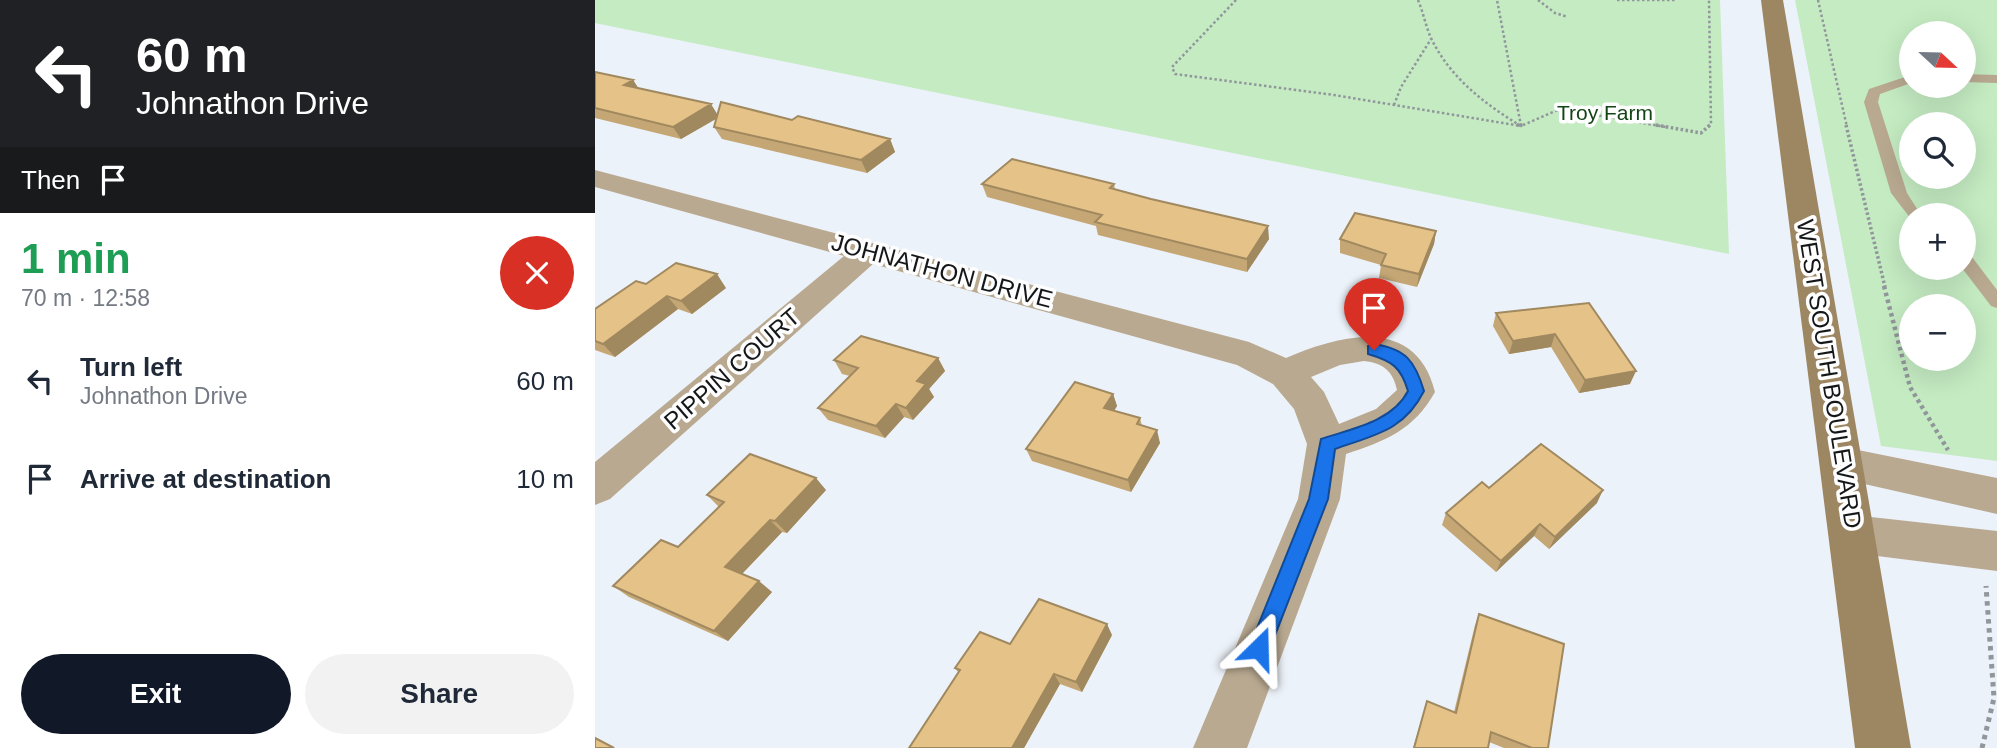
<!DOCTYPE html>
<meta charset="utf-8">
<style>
:root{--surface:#fff;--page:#f2f2f3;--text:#1f2937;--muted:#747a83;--accent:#111827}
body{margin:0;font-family:Helvetica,sans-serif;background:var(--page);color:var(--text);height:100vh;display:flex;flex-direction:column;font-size:26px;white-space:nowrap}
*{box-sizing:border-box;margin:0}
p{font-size:23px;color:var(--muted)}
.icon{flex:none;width:38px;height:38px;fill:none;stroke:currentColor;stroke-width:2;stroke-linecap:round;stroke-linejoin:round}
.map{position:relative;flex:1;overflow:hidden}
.details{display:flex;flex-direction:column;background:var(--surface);width:595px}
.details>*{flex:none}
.top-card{background:#202124;color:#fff;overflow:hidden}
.needle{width:46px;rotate:112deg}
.controls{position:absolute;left:1304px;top:21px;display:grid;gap:14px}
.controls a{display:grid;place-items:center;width:77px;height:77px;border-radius:50%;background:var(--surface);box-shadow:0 7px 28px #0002;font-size:35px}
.pin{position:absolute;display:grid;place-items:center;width:60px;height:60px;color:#fff;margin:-72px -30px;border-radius:50% 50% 50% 0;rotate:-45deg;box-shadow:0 0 7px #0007}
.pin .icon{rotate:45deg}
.me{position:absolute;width:77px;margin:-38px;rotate:22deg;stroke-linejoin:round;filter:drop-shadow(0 0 5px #0008)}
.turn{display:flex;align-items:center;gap:24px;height:147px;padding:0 21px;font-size:32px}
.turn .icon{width:91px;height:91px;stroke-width:2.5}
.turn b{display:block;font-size:49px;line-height:60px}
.then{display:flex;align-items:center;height:66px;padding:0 21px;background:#0003;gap:14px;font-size:26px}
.round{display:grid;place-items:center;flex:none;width:74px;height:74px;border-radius:37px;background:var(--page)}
.overview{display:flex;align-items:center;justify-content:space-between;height:119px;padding:0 21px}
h1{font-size:42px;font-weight:700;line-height:52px;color:#1e9e55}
.cta{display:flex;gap:14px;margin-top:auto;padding:14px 21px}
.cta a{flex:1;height:80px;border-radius:42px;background:var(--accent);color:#fff;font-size:28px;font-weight:700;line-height:80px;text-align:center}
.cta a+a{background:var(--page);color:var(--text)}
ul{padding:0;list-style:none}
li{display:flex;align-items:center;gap:21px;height:98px;padding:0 21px}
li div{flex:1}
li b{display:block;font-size:26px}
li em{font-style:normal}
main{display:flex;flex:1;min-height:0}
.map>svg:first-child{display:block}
</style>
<main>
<section class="details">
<div class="top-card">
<div class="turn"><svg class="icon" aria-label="left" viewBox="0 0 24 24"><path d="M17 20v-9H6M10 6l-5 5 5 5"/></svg><div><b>60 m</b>Johnathon Drive</div></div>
<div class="then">Then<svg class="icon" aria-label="arrive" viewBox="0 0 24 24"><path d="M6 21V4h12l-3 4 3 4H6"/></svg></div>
</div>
<div class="overview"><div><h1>1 min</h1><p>70 m · 12:58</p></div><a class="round" style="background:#d93025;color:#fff"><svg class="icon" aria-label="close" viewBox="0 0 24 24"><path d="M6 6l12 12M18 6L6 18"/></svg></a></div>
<ul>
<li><svg class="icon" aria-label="left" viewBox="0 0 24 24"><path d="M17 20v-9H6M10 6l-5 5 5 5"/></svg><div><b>Turn left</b><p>Johnathon Drive</p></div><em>60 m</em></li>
<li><svg class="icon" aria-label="arrive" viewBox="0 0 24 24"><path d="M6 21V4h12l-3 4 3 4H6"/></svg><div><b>Arrive at destination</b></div><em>10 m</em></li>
</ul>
<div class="cta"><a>Exit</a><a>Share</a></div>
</section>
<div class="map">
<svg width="1402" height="748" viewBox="0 0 1402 748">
<rect width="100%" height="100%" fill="#ecf2f9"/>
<path fill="#c4ebc2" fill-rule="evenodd" d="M0,0H1125L1134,254L0,23Z
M1200,0H1402V461L1286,446ZM1316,33H1368V86H1316ZM1316,124H1368V177H1316ZM1316,215H1368V268H1316ZM1316,306H1368V359H1316Z"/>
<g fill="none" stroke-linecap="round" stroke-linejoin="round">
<path stroke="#91969b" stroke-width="2.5" stroke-dasharray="2.5 2.5" stroke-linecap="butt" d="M641,0L577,67L580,74L739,95L926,126L902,0
M823,0C829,14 831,29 838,42C857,79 891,105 926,126L965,109L1071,127
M943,0L960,13L973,17
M1022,0H1082
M1223,0L1252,127
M799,105L806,87L836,39
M1113,127L1116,124L1114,0"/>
<path stroke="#91969b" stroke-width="3.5" stroke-dasharray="2.5 2.5" stroke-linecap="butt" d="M922,125H926
M925,125H928
M1061,125L1106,133L1115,125
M1251,125L1290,287"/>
<path stroke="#91969b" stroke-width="4.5" stroke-dasharray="3.5 3.5" stroke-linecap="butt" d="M1289,286L1315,387L1353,450"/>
<path stroke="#91969b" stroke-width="5" stroke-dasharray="4.5 4.5" stroke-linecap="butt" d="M1387,748L1399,698L1391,586"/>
<path fill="#b9a991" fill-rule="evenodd" d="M1368,74L1402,75V83L1368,82Z
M1316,75V83L1285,94L1283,102L1312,193L1326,215H1316V219L1296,193L1269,102L1274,89Z
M1368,252L1374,253L1402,290V308L1396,306L1367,268Z"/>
<path fill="#b9a991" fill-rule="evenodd" d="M0,170L654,342L691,358C746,334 821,315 840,392C819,430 790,441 751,454L745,499L652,748H598L703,499L712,444L699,409L678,384L642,365L278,264L15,499L0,505V462L249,256L0,187ZM769,361C788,363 798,371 802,390L781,409L744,424L729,392L716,377L745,365Z
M1248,447L1402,478V514L1234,476L1228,464L1234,452Z
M1258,515L1402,531V571L1258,553L1243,548L1236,534L1243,520Z"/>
<path fill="#9d8662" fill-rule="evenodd" d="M1166,0H1188L1316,748H1260Z"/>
</g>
<path fill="#c5a775" d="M0,72L38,80L43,88L122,114L197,120L295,139L300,152L272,173L127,139L119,127L121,119L86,139L0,118Z
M387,184H519L520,189L674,239L652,272L503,235L501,226L392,197Z
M841,231L839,244L822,287L784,278L786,265L745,253V239Z
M51,284L131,288L97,314L83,309L20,357L0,350V309Z
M994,303L1035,384L984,393L956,347L914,354L898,326L901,313Z
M343,358L350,371L334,389L339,397L318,420L309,417L290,438L233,420L223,408L255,376L247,374L239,360Z
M518,394L522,406L519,411L545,418L547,426L565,443L536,492L437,461L431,449Z
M894,488L1002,503L954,549L939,536L901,572L847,525L851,513Z
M231,490L192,533L187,532L147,574L177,592L133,641L34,597L18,586L83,547L124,507L112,495Z
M884,614L953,748H909L894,742L893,748H818L832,701L859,712L880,625Z
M517,635L487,692L465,684L429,748H314L363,672L360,668L415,644Z"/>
<path fill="#a0885f" d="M38,80L46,92L29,85Z
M116,104L124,117L86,139L78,127Z
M295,139L300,152L272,173L266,160Z
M673,226L674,239L652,272V259Z
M841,231L839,244L822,287L824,274Z
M122,274L131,288L97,314L86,301Z
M72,296L83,309L20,357L8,344Z
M960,334L956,347L914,354L918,341Z
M343,358L350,371L334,389L339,397L318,420L311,408L322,381Z
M1041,371L1035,384L984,393L990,380Z
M518,394L522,406L513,420L509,408Z
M301,404L309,417L290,438L281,426Z
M562,430L565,443L536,492L533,480Z
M221,478L231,490L192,533L180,521Z
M1008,490L1002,503L954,549L960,537Z
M175,520L187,532L143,578L130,567Z
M945,524L939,536L901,572L906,561Z
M164,581L177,592L133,641L119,631Z
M512,624L517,635L487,692L481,682Z
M459,674L465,684L429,748H417Z"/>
<path fill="#e5c288" stroke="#a0885f" stroke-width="2" d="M0,72L38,80L29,85L116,104L78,127L0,108Z
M126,102L197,120L203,116L295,139L266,160L119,127Z
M417,159L519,184L515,188L556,199L673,226L652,259L500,222L507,215L387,184Z
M760,213L841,231L824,274L786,265L791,254L745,239Z
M81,263L122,274L86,301L72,296L8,344L0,341V309L41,281L51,284Z
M994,303L1041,371L990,380L960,334L918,341L901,313Z
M266,336L343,358L322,381L331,384L311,408L301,404L281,426L223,408L263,368L239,360Z
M480,382L518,394L509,408L545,418L542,424L562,430L533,480L431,449Z
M946,444L1008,490L960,537L945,524L906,561L851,513L887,482L894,488Z
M155,454L221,478L180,521L175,520L130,567L164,581L119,631L18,586L66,540L83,547L129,502L112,495Z
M444,599L512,624L481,682L459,674L417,748H314L365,670L360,668L385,632L415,644Z
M884,614L969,644L953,748H937L896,732L893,748H819L832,701L861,713Z
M0,738L19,748H0Z"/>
<path fill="#1a73e8" stroke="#114b97" stroke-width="2" d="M779,344C811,349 820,361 829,391C809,431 779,435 740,449L733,499L672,656L664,659L657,656L654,648L714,499L726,439C756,429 797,422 813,391C806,367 797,361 773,354V346Z"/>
<g text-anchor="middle" stroke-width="7" stroke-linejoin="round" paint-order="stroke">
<g font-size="21" fill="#134415" stroke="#fefefe">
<text x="1010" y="120">Troy Farm</text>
</g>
<g font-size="24" fill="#141618" stroke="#fefefe">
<text transform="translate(347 271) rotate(15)" y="8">JOHNATHON DRIVE</text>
<text transform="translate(137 369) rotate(-41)" y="8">PIPPIN COURT</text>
<text transform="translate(1234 374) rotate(81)" y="8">WEST SOUTH BOULEVARD</text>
</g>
</g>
</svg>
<div class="controls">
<a><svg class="needle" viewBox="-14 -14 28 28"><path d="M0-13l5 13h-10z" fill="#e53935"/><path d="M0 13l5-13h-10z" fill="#747a83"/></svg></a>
<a><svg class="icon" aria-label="search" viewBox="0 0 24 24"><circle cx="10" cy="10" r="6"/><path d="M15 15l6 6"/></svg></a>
<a>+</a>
<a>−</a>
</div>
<div class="pin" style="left:779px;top:350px;background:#d93025"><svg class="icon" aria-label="arrive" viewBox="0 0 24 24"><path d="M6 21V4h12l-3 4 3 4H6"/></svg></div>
<svg class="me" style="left:664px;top:648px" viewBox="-20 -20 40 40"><path d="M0-17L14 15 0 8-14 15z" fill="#1a73e8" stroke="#fff" stroke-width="4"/></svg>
</div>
</main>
